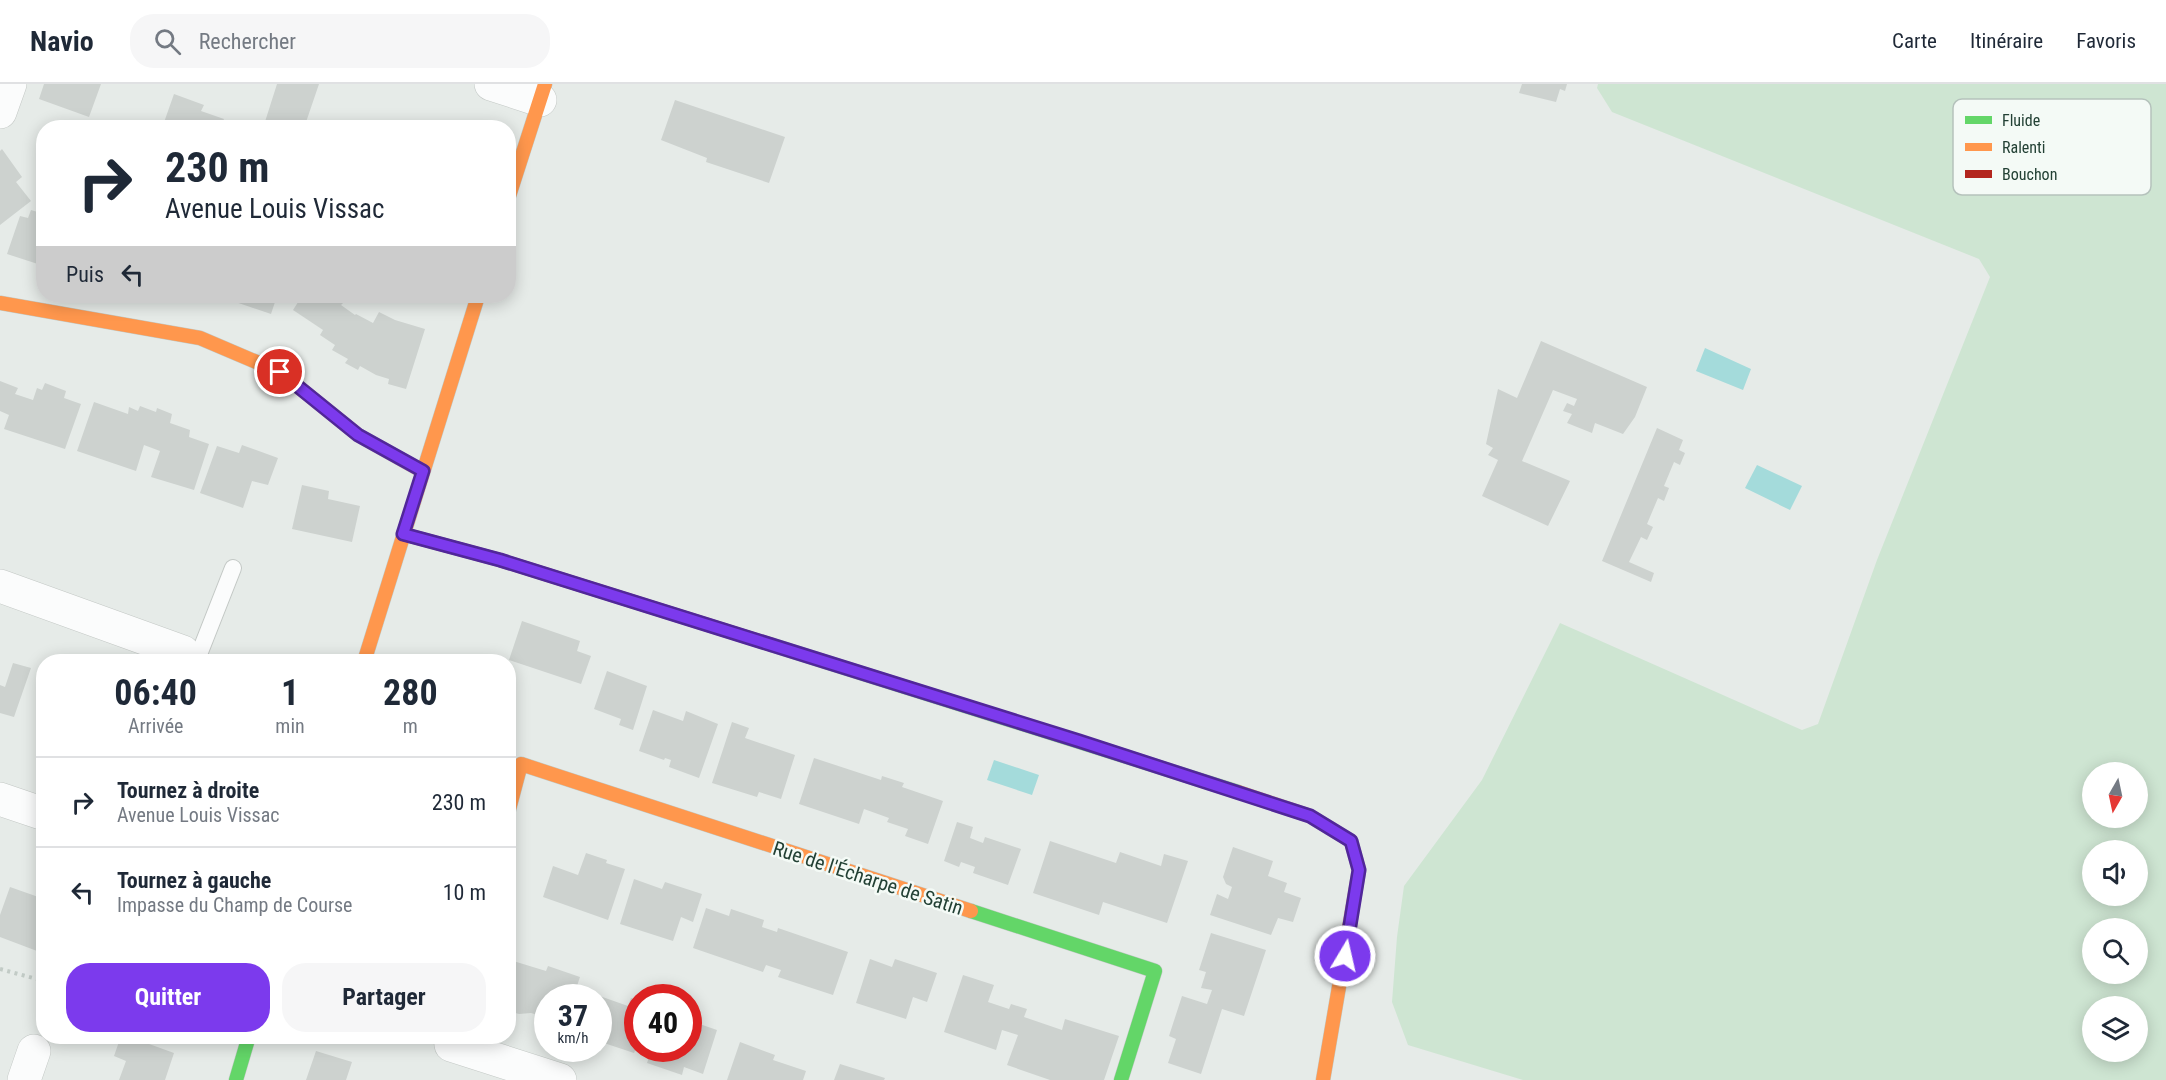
<!DOCTYPE html>
<html lang="fr">
<meta charset="utf-8">
<style>
:root{--surface:#fff;--page:#f6f6f7;--text:#1f2937;--muted:#747a83;--line:#e0e1e3;--accent:#7c3aed}
body{margin:0;font-family:"Roboto Condensed",sans-serif;background:var(--page);color:var(--text);height:100vh;display:flex;flex-direction:column;font-size:22px;white-space:nowrap}
*{box-sizing:border-box;margin:0}
p{font-size:20px;color:var(--muted)}
.icon{flex:none;width:33px;height:33px;fill:none;stroke:currentColor;stroke-width:2;stroke-linecap:round;stroke-linejoin:round}
.map{position:relative;flex:1;overflow:hidden}
.side{position:absolute;left:36px;top:570px;width:480px;height:390px;display:flex;flex-direction:column;background:var(--surface);border-radius:24px;box-shadow:0 3px 15px #0003}
.side>*{flex:none}
.hud{position:absolute;left:36px;top:36px;width:480px;height:183px;border-radius:24px;box-shadow:0 3px 15px #0003;background:#fff;color:var(--text);overflow:hidden}
.needle{width:39px;rotate:189deg}
.fabs{position:absolute;left:2082px;top:678px;display:grid;gap:12px}
.fabs a{display:grid;place-items:center;width:66px;height:66px;border-radius:50%;background:var(--surface);box-shadow:0 3px 15px #0003;font-size:30px}
.speed{position:absolute;left:534px;top:900px;display:flex;gap:12px;font-size:30px;font-weight:700;text-align:center}
.speed>*{display:grid;place-content:center;width:78px;height:78px;border-radius:50%;background:var(--surface);box-shadow:0 3px 15px #0003;line-height:1}
.speed small{font-size:15px;font-weight:400}
.speed .limit{border:9px solid #d22;background:#fff;color:#111}
.pin{position:absolute;display:grid;place-items:center;width:51px;height:51px;color:#fff;margin:-26px;border:3px solid #fff;border-radius:50%;box-shadow:0 2px 6px #0007}
.me{position:absolute;width:66px;margin:-33px;rotate:9deg;stroke-linejoin:round;filter:drop-shadow(0 0 4px #0008)}
.turn{display:flex;align-items:center;gap:21px;height:126px;padding:0 30px;font-size:27px}
.turn .icon{width:78px;height:78px;stroke-width:2.5}
.turn b{display:block;font-size:42px;line-height:51px}
.then{display:flex;align-items:center;height:57px;padding:0 30px;background:#0003;gap:12px;font-size:22px}
.eta{display:flex;justify-content:space-evenly;align-items:center;height:102px;text-align:center}
.eta b{font-size:36px;font-weight:700;line-height:42px}
.button{display:flex;gap:12px;margin-top:auto;padding:12px 30px}
.button a{flex:1;height:69px;border-radius:24px;background:var(--accent);color:#fff;font-size:24px;font-weight:700;line-height:69px;text-align:center}
.button a+a{background:var(--page);color:var(--text)}
ul{padding:0;list-style:none}
li{display:flex;align-items:center;gap:18px;height:90px;padding:0 30px;border-top:2px solid var(--line)}
li div{flex:1}
li b{display:block;font-size:22px}
li em{font-style:normal}
header{display:flex;align-items:center;gap:36px;box-sizing:border-box;height:84px;padding:0 30px;background:var(--surface);border-bottom:2px solid var(--line)}
header strong{font-size:28px}
nav{display:flex;gap:33px;margin-inline-start:auto;font-size:21px}
.search{width:420px;height:54px;background:var(--page);display:flex;align-items:center;gap:15px;box-sizing:border-box;padding:0 21px;border-radius:24px;color:var(--muted);font-size:22px}
.map>svg:first-child{display:block}
</style>
<header>
<strong>Navio</strong>
<div class="search"><svg class="icon" aria-label="search" viewBox="0 0 24 24"><circle cx="10" cy="10" r="6"/><path d="M15 15l6 6"/></svg>Rechercher</div>
<nav><a>Carte</a><a>Itinéraire</a><a>Favoris</a></nav>
</header>
<div class="map">
<svg width="2166" height="996" viewBox="0 0 2166 996">
<rect width="100%" height="100%" fill="#e6ebe8"/>
<path fill="#cee5d2" fill-rule="evenodd" d="M1598,0H2166V996H1523L1408,961L1392,918L1397,853L1404,802L1482,696L1560,539L1802,646L1818,640L1877,476L1990,193L1979,175L1612,28L1597,4ZM2092,688H2138V734H2092ZM2092,766H2138V812H2092ZM2092,844H2138V890H2092ZM2138,922V968H2092V922Z"/>
<path fill="#a4dbdb" d="M1705,264L1751,285L1743,306L1696,287Z
M1757,381L1802,402L1790,426L1745,404Z
M994,676L1039,691L1032,711L987,696Z"/>
<path fill="#cdd2cf" d="M44,0H101L89,33L39,15Z
M277,0H319L304,44H263Z
M1522,0H1567L1565,7L1560,5L1556,18L1519,9Z
M174,10L204,21L201,27L224,35L220,44H162Z
M675,16L785,53L769,99L706,78L707,74L661,56Z
M2,65L22,93L16,98L31,117L0,141V67Z
M31,126L44,130V182L7,170L20,132L28,134Z
M218,212H277L271,230Z
M302,212H334L344,218L341,221L355,231L356,230L373,239L379,228L395,236L425,245L406,305L388,300L389,295L376,291L360,282L358,286L345,279L348,275L332,266L335,261L320,251L323,246L293,226Z
M1541,257L1647,303L1635,333L1623,350L1595,339L1592,349L1567,339L1572,330L1563,327L1567,319L1574,322L1577,315L1553,306L1522,377L1570,397L1548,442L1482,412L1498,376L1488,371L1493,364L1486,360L1498,305L1517,314Z
M0,297L18,304L15,310L33,316L37,304L42,306L45,299L66,307L64,314L81,320L65,365L4,345L9,331L0,327Z
M94,318L128,330L129,323L138,327L140,322L156,328L157,324L172,330L170,339L190,346L189,353L209,360L194,406L151,393L160,367L144,361L136,387L77,367Z
M1657,344L1683,356L1679,366L1685,369L1680,381L1674,378L1664,402L1669,404L1664,417L1658,414L1647,440L1653,443L1647,456L1641,453L1629,478L1654,489L1651,498L1602,477Z
M242,361L278,374L268,401L252,397L243,424L200,409L217,362L239,369Z
M302,401L329,407L328,415L360,422L352,458L292,445Z
M522,537L580,557L577,567L591,572L581,600L509,576Z
M13,579L31,584L14,633L0,629V601L5,603Z
M607,587L647,602L633,646L619,641L621,635L594,625Z
M653,626L683,637L686,627L718,640L699,694L669,683L671,676L665,674L664,676L639,667Z
M732,638L749,644L745,654L795,671L781,715L759,708L757,713L712,699Z
M43,655H44V677L36,675Z
M814,674L881,696L882,692L904,699L902,703L943,717L928,760L905,752L908,745L887,738L889,734L864,725L859,740L799,720Z
M957,738L973,743L970,754L983,759L985,753L1021,765L1008,801L973,789L975,783L961,778L959,783L944,777Z
M1050,757L1116,779L1120,768L1161,782L1164,770L1188,777L1167,839L1103,818L1099,831L1033,809Z
M1233,763L1273,777L1268,792L1287,799L1284,808L1301,814L1293,838L1278,834L1271,851L1210,831L1217,810L1228,815L1232,803L1226,800L1223,793Z
M586,769L607,776L606,779L625,785L608,836L543,813L553,782L578,791Z
M634,795L662,805L665,798L702,810L693,838L681,833L673,857L620,840Z
M10,803L44,815V874L37,871V867L0,853V831Z
M706,824L729,832L731,825L764,836L762,843L777,848L778,844L848,868L833,911L778,893L781,886L766,881L763,888L693,864Z
M1211,849L1266,866L1244,932L1222,925L1201,990L1168,979L1176,955L1169,952L1182,912L1207,920L1212,906L1201,904L1206,888L1199,886Z
M870,875L892,883L895,875L937,889L927,918L913,913L906,935L856,919Z
M510,876L546,887L548,882L580,893L573,914H548V934L531,929L519,930L508,927Z
M963,891L994,901L988,918L1009,925L1011,920L1027,925L1024,933L1062,946L1065,935L1119,952L1104,996H1050L1007,981L1018,951L1002,946L996,966L944,948Z
M594,910L628,922L631,914L638,916V960L634,969L598,957V914H593Z
M688,936L717,946L703,990L684,983L682,991L647,979L652,964H688Z
M121,952H127L174,969L165,996H119L126,977L114,972Z
M740,958L775,971L773,976L806,987L803,996H727Z
M316,967L352,978L346,996H306Z
M840,980L885,994L884,996H834Z"/>
<g fill="none" stroke-linecap="round" stroke-linejoin="round">
<g stroke="#c3c8c5" stroke-width="18">
<path id="lane" d="M196,578L233,484"/>
</g>
<g stroke="#c3c8c5" stroke-width="34">
<path id="street" d="M491,0L540,16
M0,28L10,0
M0,502L183,568L188,578
M0,715L44,730
M450,952L451,961L560,996
M24,996L34,967"/>
</g>
<g stroke="#c1c9c5" stroke-width="15">
<path id="fast" d="M772,561L1238,708
M971,827L1155,887L1121,996
M236,996L249,952"/>
</g>
<g stroke="#c1c9c5" stroke-width="15">
<path id="slow" d="M508,115L545,0
M0,219L200,254L280,288L358,351L422,387
M364,578L478,212
M1238,708L1310,732L1351,757L1359,786L1323,996
M508,729L521,680L971,827"/>
</g>
<g stroke="#c1c9c5" stroke-width="15">
<path id="jam" d="M403,450L500,476L772,561"/>
</g>
<path stroke="#c2cbc6" stroke-width="4" stroke-dasharray="3 4.5" stroke-linecap="butt" d="M0,885L44,897"/>
<use href="#lane" stroke="#fbfcfc" stroke-width="16"/>
<use href="#street" stroke="#fbfcfc" stroke-width="33"/>
<use href="#fast" stroke="#63d668" stroke-width="14"/>
<use href="#slow" stroke="#ff974d" stroke-width="14"/>
<use href="#jam" stroke="#b3261e" stroke-width="14"/>
</g>
<g fill="none" stroke-linecap="round" stroke-linejoin="round">
<g stroke="#51269a" stroke-width="15">
<path id="route" d="M280,288L358,351L423,387L403,450L500,476L1079,657L1310,732L1351,757L1359,786L1345,872"/>
</g>
<use href="#route" stroke="#7c3aed" stroke-width="10"/>
</g>
<g text-anchor="middle" stroke-width="5" stroke-linejoin="round" paint-order="stroke">
<g font-size="20" fill="#224034" stroke="#f4faf6">
<text transform="translate(868 794) rotate(18)" y="7">Rue de l'Écharpe de Satin</text>
</g>
</g>
<rect x="1953" y="15" width="198" height="96" rx="9" fill="#f4faf6" stroke="#b5c2bc" stroke-width="1.5"/>
<rect x="1965" y="32" width="27" height="8" fill="#63d668"/>
<rect x="1965" y="59" width="27" height="8" fill="#ff974d"/>
<rect x="1965" y="86" width="27" height="8" fill="#b3261e"/>
<g font-size="16" fill="#224034">
<text x="2002" y="42">Fluide</text>
<text x="2002" y="69">Ralenti</text>
<text x="2002" y="96">Bouchon</text>
</g>
</svg>
<div class="fabs">
<a><svg class="needle" viewBox="-14 -14 28 28"><path d="M0-13l5 13h-10z" fill="#e53935"/><path d="M0 13l5-13h-10z" fill="#747a83"/></svg></a>
<a><svg class="icon" aria-label="sound" viewBox="0 0 24 24"><path d="M4 9h4l5-4v14l-5-4H4zM17 9q2 3 0 6"/></svg></a>
<a><svg class="icon" aria-label="search" viewBox="0 0 24 24"><circle cx="10" cy="10" r="6"/><path d="M15 15l6 6"/></svg></a>
<a><svg class="icon" aria-label="layers" viewBox="0 0 24 24"><path d="M12 4l9 5-9 5-9-5zM3 14l9 5 9-5"/></svg></a>
</div>
<div class="speed"><div>37<small>km/h</small></div><div class="limit">40</div></div>
<div class="pin" style="left:280px;top:288px;background:#d93025"><svg class="icon" aria-label="arrive" viewBox="0 0 24 24"><path d="M6 21V4h12l-3 4 3 4H6"/></svg></div>
<svg class="me" style="left:1345px;top:872px" viewBox="-20 -20 40 40"><circle r="17" fill="#7c3aed" stroke="#fff" stroke-width="3"/><path d="M0-11L8 9 0 5-8 9z" fill="#fff"/></svg>
<div class="hud">
<div class="turn"><svg class="icon" aria-label="right" viewBox="0 0 24 24"><path d="M7 20v-9h11M14 6l5 5-5 5"/></svg><div><b>230 m</b>Avenue Louis Vissac</div></div>
<div class="then">Puis<svg class="icon" aria-label="left" viewBox="0 0 24 24"><path d="M17 20v-9H6M10 6l-5 5 5 5"/></svg></div>
</div>
<section class="side">
<div class="eta">
<div><b>06:40</b><p>Arrivée</p></div>
<div><b>1</b><p>min</p></div>
<div><b>280</b><p>m</p></div>
</div>
<ul>
<li><svg class="icon" aria-label="right" viewBox="0 0 24 24"><path d="M7 20v-9h11M14 6l5 5-5 5"/></svg><div><b>Tournez à droite</b><p>Avenue Louis Vissac</p></div><em>230 m</em></li>
<li><svg class="icon" aria-label="left" viewBox="0 0 24 24"><path d="M17 20v-9H6M10 6l-5 5 5 5"/></svg><div><b>Tournez à gauche</b><p>Impasse du Champ de Course</p></div><em>10 m</em></li>
</ul>
<div class="button"><a>Quitter</a><a>Partager</a></div>
</section>
</div>
